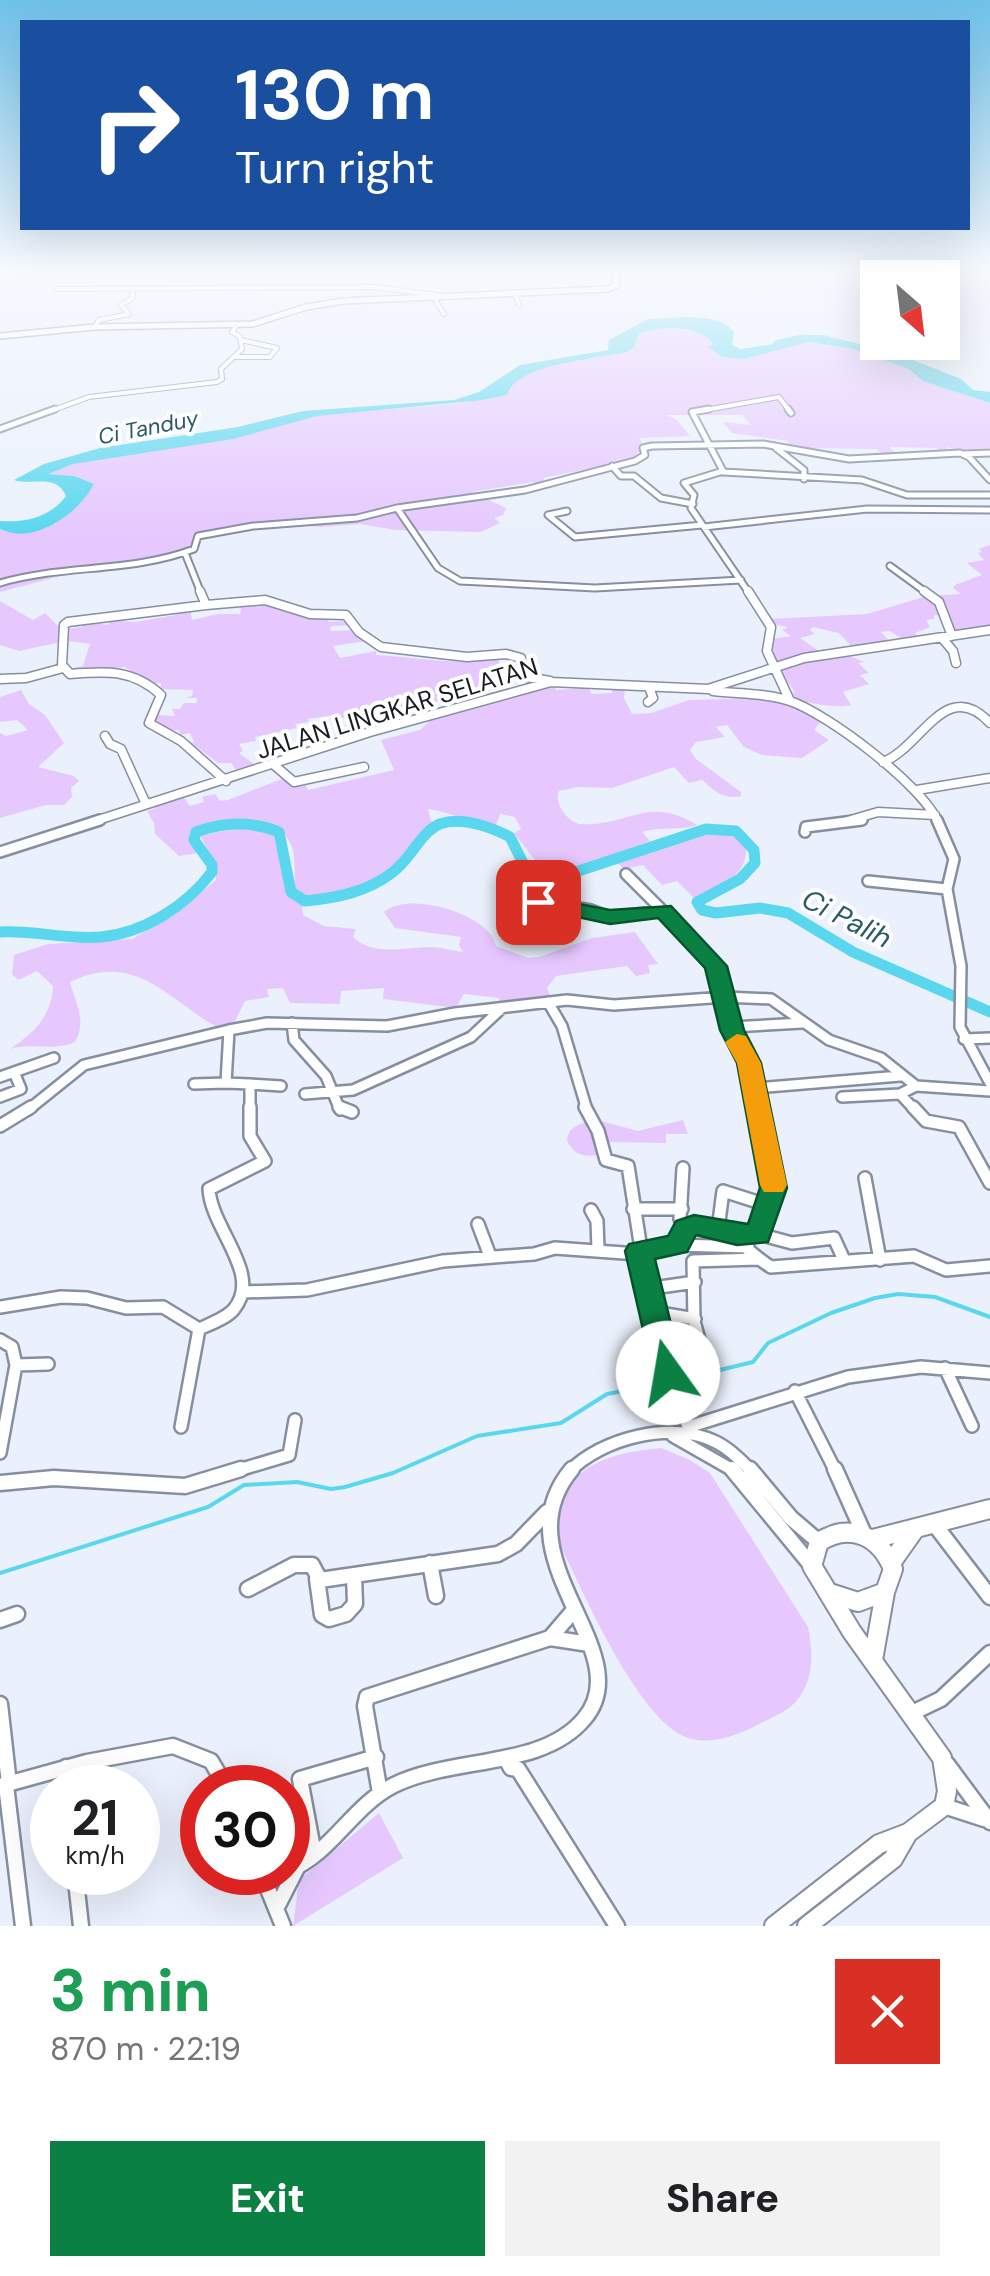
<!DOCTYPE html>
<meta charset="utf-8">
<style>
:root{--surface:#fff;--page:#f2f2f2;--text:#202124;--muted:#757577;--accent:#0b8043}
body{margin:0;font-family:"DM Sans",sans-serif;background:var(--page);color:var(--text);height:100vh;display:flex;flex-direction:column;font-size:38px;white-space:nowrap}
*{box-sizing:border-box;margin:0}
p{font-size:32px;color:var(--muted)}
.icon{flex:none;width:55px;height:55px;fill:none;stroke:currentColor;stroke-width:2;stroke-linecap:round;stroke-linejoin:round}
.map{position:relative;height:1926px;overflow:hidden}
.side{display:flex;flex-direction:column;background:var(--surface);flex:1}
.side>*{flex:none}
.banner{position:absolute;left:20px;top:20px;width:950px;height:210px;border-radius:0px;box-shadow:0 10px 40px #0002;background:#1a4fa0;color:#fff;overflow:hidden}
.needle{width:65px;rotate:152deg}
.buttons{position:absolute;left:860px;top:260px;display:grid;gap:20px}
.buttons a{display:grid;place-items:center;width:100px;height:100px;border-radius:0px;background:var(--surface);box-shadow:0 10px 40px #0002;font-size:50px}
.speed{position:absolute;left:30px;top:1765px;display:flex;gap:20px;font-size:50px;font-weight:700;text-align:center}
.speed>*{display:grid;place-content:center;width:130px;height:130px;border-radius:50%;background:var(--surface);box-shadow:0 10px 40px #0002;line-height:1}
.speed small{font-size:25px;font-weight:400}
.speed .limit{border:15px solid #d22;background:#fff;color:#111}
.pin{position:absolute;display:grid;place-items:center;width:85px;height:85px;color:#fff;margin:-42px;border-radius:20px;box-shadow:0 5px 15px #0006}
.me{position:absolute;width:110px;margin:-55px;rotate:347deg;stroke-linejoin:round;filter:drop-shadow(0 0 8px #0008)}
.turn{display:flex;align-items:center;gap:35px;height:210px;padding:0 50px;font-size:45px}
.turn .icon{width:130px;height:130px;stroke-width:2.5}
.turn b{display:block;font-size:70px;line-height:85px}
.round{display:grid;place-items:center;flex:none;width:105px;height:105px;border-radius:0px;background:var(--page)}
.overview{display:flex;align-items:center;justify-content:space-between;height:170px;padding:0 50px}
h1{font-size:60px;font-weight:800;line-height:75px;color:#1e9e55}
.cta{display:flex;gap:20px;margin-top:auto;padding:20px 50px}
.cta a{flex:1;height:115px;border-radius:0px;background:var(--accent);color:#fff;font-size:40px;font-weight:800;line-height:115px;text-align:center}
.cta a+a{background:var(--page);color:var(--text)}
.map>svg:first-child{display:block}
</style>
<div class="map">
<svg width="990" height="1926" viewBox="0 0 990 1926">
<rect width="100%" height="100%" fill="#eaf1fc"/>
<path fill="#e6c8ff" d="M658,329C678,328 700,328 713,343L710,347L722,357L744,359L809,342L853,349L909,369L923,381L990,403V448L959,450L946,447L949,452H940L937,448L890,447L896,455H882L877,449L787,448L788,441L732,433L723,422L751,425L742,415H666L676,419L690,436L639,438L644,446L632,460L543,478L546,483L539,486L533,482L472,492L506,508L503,515L494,518L500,523L481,532L395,530L360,524L321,527L273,524L203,536L198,548L147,564L83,570L0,592V529L7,532L56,524L74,476L47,474C82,450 161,449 205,443C243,438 278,421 316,416C380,407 444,409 507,395C518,361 595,358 627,352L634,347L639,334Z
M990,545V628L953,634L944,615H934V619L926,620L930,627L915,633L920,639L905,641L890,631L881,632L891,643L853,648L839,633L813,627L810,630L815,634L800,638L820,652L776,663L768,651L772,639L791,636L782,630L788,627L772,624L769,619L867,614L927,596L961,594L953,588L955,585L982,575L967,563L984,560L978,553L982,552L979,549Z
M0,601L33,620L45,613L61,629V642L19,651L0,645Z
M253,602L256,607L277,603L326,615L329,622L349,621L352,625L331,626L330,631L355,630L366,641L333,646L340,658L376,651V655C407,657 434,661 467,662L470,658L499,656L500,681L486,682L484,689L470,690L476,701L447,708L441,701L381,713V717L371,720L375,729L366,732L359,724L353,725L348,719L351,716L338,719L335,715L308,719L309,722L295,724L297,728L255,737L256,741L239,744L243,751L239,753L258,767L239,774L231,763H218L191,743L194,742L190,733L180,735L179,730L163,731L152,725L153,710H159V715L175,716L172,709H180L184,703H196L197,698H185L192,696L193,690L161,689V683L150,684L125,667L73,673L67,669L83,666L90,644L68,641L67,629L81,627L85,622L108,625L111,620L135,622L176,615L175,611L190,609L192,620L218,614H240L242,603Z
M841,653L865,662L858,663L869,673L860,675L869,684L843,692L851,705C834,709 810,702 794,700L793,689L778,669L780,666Z
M554,685L556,690L588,688L592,694L612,693V687L625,688L624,698L632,714L651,713L689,700L767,698L797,707L820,722L814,730L829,740L802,758L762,755L744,747L727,725L716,727L725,737L696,742L690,750L696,759L741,792V796C723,800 715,791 702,780L689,783L674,767L612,788L578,787L559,791C554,803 566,820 579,824C628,828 646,794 697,825C679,831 661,826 642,832L650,841L544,881L538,864L514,833L521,829L515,817L500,814L495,828C479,824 435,808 428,809L432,824L402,862L378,880L351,891L306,898L296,892C293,877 297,858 291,845C277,808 220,821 191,830L189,838L199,853L179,856L155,834L154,823L147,811L156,808L154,803L182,795L190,806L204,802L202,797L215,794L220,801L228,800L284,778L305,783L308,790L394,770L381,740L420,730L432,719Z
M21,690L29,704L45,715L64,743L38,767L74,776L79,781L71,788L72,797L64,805H46L0,818V733L6,736L28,730L17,720L0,722V697Z
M257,826L279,836L285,889L302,905L303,915L324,926L356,929L353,937C374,957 406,947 431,947C442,947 452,951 463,952L459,945L461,937L395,928L384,912C408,890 491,914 496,946L528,958L539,957L592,938L635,932L658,964L648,965L650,973L636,976L627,966L556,976L547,988L551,998L499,1005V998L464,994L456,1008L383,999L384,988L341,991L340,1004L290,1003L283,988L267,989L269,997L245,1001L232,1027L218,1028C165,997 135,951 70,982C76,1004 87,1021 75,1042C53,1052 33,1042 10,1049C34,1033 51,1017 53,986L37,971L18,980L12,974L14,955L48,944L132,939L177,913L216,880L215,863L200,835Z
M723,833L732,834L746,847C748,877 718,887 694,898L677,881L662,885L643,865L624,869L614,859L696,836Z
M598,1120L638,1131L683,1120L688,1134H666V1143L607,1142L608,1154C590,1156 575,1160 567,1140C569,1124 584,1123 598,1120Z
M661,1448L688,1459L710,1473L808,1627C815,1660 813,1697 779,1714C752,1727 724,1746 692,1739C640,1728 582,1588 557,1539C550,1472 603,1453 661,1448Z
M379,1813L403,1858L293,1926L299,1880Z"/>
<path fill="#5ad7ef" d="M687,317C704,318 724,318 734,332L732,345L741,349L826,336L893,352L961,379L973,390L990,392V403L923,381L909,369L853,349L809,342L744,359L722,357L709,347L713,343C695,324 662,326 639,334L634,347L627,352C588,360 517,364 507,395L483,400L317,416L233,439L73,464L48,474L74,476L94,484C79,513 34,546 0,529V521C25,523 51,517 66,496C56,473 33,486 14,480L44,464L100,448L238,427L303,411L454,400L479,392L520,365L608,350L609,340L648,319Z"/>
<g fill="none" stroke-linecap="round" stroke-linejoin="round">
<path stroke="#5ad7ef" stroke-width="4" d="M678,1380L753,1362L768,1343L831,1313L875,1298L898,1294L935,1297L990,1317
M0,1573L208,1507L244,1485L297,1482L331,1489L345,1487L393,1473L477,1436L561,1423L607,1394L665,1383"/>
<path stroke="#5ad7ef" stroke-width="5" d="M776,343L802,337L827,338"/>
<path stroke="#5ad7ef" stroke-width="9" d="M447,822H463"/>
<path stroke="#5ad7ef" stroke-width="11" d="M0,932C34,930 67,940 101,937C144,933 186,906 212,872V865L194,840L196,832C224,822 252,821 279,832L291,892L305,901C336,898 368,892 393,872C408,861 415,844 429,831C449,811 489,826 510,837L530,877L542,883L706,829L736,831L754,850L755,863L740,879L697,902L702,910L716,913L760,908L788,913L853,952L990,1012"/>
<g stroke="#858fa0" stroke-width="6">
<path id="minor-far5" d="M57,289L375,287L437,295
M433,296L444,314
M516,296L519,305
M95,327L99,320L129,314L121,305L133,298L132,290
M237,357H270L277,348L241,340
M48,412L89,397L217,382L222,379L221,369L242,349L240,337L232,332L236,326
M694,412L779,397L790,412"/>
</g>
<g stroke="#858fa0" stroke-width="9">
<path id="minor-far4" d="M709,409L692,412L723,471L684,483L694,495L691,508L749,593
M788,409L791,413
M0,429L55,409
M776,448L804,470V479
M964,454L990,453
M612,466L621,476H634L661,498L693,504
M723,472L862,480L907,495H990
M397,508L438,568L460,581L595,588L741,580
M567,511L548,515L575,537L702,525
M704,527L867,509L990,510
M185,553L201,593
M890,566L927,593
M0,583C64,564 131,573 194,549L198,536L253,526L357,518L397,508L525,490L635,461L645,455L643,448L652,446L763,444L849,459L960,453L969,457L990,480"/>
</g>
<g stroke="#858fa0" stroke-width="11">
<path id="minor-far3" d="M200,591L206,605L265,600L310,614L346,615L359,632L381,647L467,657L506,654L521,658L527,677L550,681
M748,591L771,627L767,651L790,701
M924,591L939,602L952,636
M206,605L68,622L64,625L62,665L70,674C106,671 133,669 161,695L149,723L181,741L226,781
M942,638L953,651L956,663
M0,679L26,678L63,668
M713,691C737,694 767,693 790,701C828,714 922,785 938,822
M648,702L653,698L649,687
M105,736L110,744L121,749L146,804
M883,762C921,748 946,675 990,723
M273,764L294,782L364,767
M917,790L990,778
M92,822L370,732L551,682L708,689L804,658L990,630
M844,822L878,812L935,815"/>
</g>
<g stroke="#858fa0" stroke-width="14">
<path id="minor-far2" d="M937,820L954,859L947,889L961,966L960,1027L990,1083
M805,832L806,827L862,820
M0,852L100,820
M626,874L663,911
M868,881L947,889
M526,888L525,899L591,910L609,917L663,911L715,966L732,1030L749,1063L758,1110
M548,1002L562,1026L587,1110
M292,1023L294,1040L326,1076L340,1110
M731,1027L802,1023
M229,1030L226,1083L250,1084V1110
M964,1039L990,1038
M0,1077L54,1058
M194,1084L226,1083
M250,1084L281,1086
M755,1088L900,1076
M305,1094L353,1090L471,1037L502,1008
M900,1094L915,1110
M0,1097L21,1089L14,1072
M842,1097L900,1094L916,1086
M28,1110L84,1065L229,1030L267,1023L387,1026L455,1013L567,1000L614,1005L725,997L771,999L829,1040L881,1058L916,1086L990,1091"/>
</g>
<g stroke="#858fa0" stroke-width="16">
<path id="minor-far1" d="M339,1107L352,1112
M585,1107L598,1131L606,1160L628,1166L641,1249
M913,1107L926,1121L959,1127L990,1183
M0,1126L31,1107
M683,1168L680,1219L685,1228
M865,1178L880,1260
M633,1209H682
M591,1210L597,1221L598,1249
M478,1224L490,1256
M718,1229L723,1191L770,1206
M737,1234H758L774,1188L758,1107
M758,1234L792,1243L834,1238L844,1260
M677,1245L748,1247
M646,1289L695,1282
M243,1292L307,1290L443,1261L534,1254L555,1248L638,1254
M0,1307L61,1297L87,1298L126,1308L163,1307L199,1329
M654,1312L695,1319
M0,1340L12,1347L16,1365L48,1364
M704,1358L694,1321L693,1261L758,1259
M945,1368L972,1426
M795,1391L836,1472
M181,1427L199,1329C210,1324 227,1318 234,1309C263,1274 211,1229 209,1189L265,1161L250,1136V1107
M688,1427L848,1377L921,1367L990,1373
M690,1432L662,1356L638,1254L641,1249L677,1245L685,1228C726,1218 740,1248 771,1267L914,1256L946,1270L990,1266
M673,1436L736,1472
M0,1453L16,1365
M232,1472L289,1455L295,1420
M569,1472C601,1438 673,1420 716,1442C730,1449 742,1461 752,1472"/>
</g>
<g stroke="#858fa0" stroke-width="19">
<path id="minor" d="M732,1469L811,1565
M750,1469L791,1518L819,1542
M835,1469L864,1534
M0,1483L54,1478L185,1486L241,1469
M935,1525L990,1597
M430,1563L436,1596
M317,1579L322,1615L329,1619L346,1614L355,1604L354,1575
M248,1589L294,1565H312L320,1580L498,1554L516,1544L547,1512
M0,1620L17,1614
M550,1638L574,1610
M0,1704L9,1784
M910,1714L941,1699L990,1653
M506,1759L511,1768L518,1769L617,1926
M947,1764L990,1822
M66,1767L68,1788
M6,1785L23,1926
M0,1786L87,1762L173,1746L211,1761L227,1788
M380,1793L365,1706L367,1697L550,1638L589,1644
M944,1806L984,1819
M314,1854L300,1779L376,1757
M288,1871C332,1853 352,1806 394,1785C454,1756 542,1769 584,1719C642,1652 497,1558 572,1469
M75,1872L81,1926
M261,1872L283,1926
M276,1909L297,1868"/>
</g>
<g stroke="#858fa0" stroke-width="8">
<path id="major-far1" d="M0,336L95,327L253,324L306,307L344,301L608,289L617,285L614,266"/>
</g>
<g stroke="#858fa0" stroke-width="22">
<path id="major" d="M873,1539L990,1509
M891,1563L915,1529
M873,1660L885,1592
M774,1926L879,1844L908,1833L944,1806L947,1791L942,1758L852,1632L812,1566L819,1542C850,1522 880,1536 893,1569L885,1592L858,1602L830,1593
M807,1926L893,1859L908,1833"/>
</g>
<use href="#minor-far5" stroke="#fff" stroke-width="4"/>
<use href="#minor-far4" stroke="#fff" stroke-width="5"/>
<use href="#minor-far3" stroke="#fff" stroke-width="8"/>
<use href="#minor-far2" stroke="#fff" stroke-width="9"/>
<use href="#minor-far1" stroke="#fff" stroke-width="11"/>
<use href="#minor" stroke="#fff" stroke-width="14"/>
<use href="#major-far1" stroke="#fff" stroke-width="5"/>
<use href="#major" stroke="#fff" stroke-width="18"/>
</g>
<linearGradient id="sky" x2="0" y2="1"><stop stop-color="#6fc2eb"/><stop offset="0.5" stop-color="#f6f9fe"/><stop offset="1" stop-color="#f6f9fe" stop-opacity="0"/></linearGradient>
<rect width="990" height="535" fill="url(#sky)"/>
<path fill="#0b8043" stroke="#07532c" stroke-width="2.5" d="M538,896L610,910L671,906L727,966L744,1030L761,1063L787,1188L768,1242L737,1245L696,1235L687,1252L655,1259L683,1373L678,1382L668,1386L657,1382L653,1373L625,1251L629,1244L668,1236L676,1221L694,1215L748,1224L760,1188L737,1063L720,1030L705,968L658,918L610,924L531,907L528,902Z"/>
<path fill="#f59e0b" d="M737,1034L746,1036L761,1063L787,1185L783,1192H764L760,1185L737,1063L725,1042Z"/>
<g text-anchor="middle" stroke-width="8" stroke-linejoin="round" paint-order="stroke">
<g font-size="22" font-style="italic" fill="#275b66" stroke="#fefefe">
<text transform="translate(148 427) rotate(-11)" y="8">Ci Tanduy</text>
</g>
<g font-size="25" fill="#181c22" stroke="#fefefe">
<text transform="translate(397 708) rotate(-17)" y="9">JALAN LINGKAR SELATAN</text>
</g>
<g font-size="28" font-style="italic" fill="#275b66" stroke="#fefefe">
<text transform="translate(847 918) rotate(27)" y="10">Ci Palih</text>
</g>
</g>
</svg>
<div class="buttons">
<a><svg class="needle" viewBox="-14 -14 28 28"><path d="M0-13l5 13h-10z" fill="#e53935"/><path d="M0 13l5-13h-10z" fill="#757577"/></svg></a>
</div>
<div class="speed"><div>21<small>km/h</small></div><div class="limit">30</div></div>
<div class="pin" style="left:538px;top:902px;background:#d93025"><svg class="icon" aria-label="arrive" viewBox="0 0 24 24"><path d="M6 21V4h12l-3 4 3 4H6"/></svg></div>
<svg class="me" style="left:668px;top:1373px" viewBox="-20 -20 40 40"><circle r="19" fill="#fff"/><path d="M0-13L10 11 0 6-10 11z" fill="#0b8043"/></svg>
<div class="banner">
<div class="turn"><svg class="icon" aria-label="right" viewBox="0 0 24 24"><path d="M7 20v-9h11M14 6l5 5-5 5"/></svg><div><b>130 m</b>Turn right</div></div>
</div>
</div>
<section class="side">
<div class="overview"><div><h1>3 min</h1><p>870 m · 22:19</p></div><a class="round" style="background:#d93025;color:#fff"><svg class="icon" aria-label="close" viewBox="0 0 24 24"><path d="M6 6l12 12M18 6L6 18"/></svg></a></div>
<div class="cta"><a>Exit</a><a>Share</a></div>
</section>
